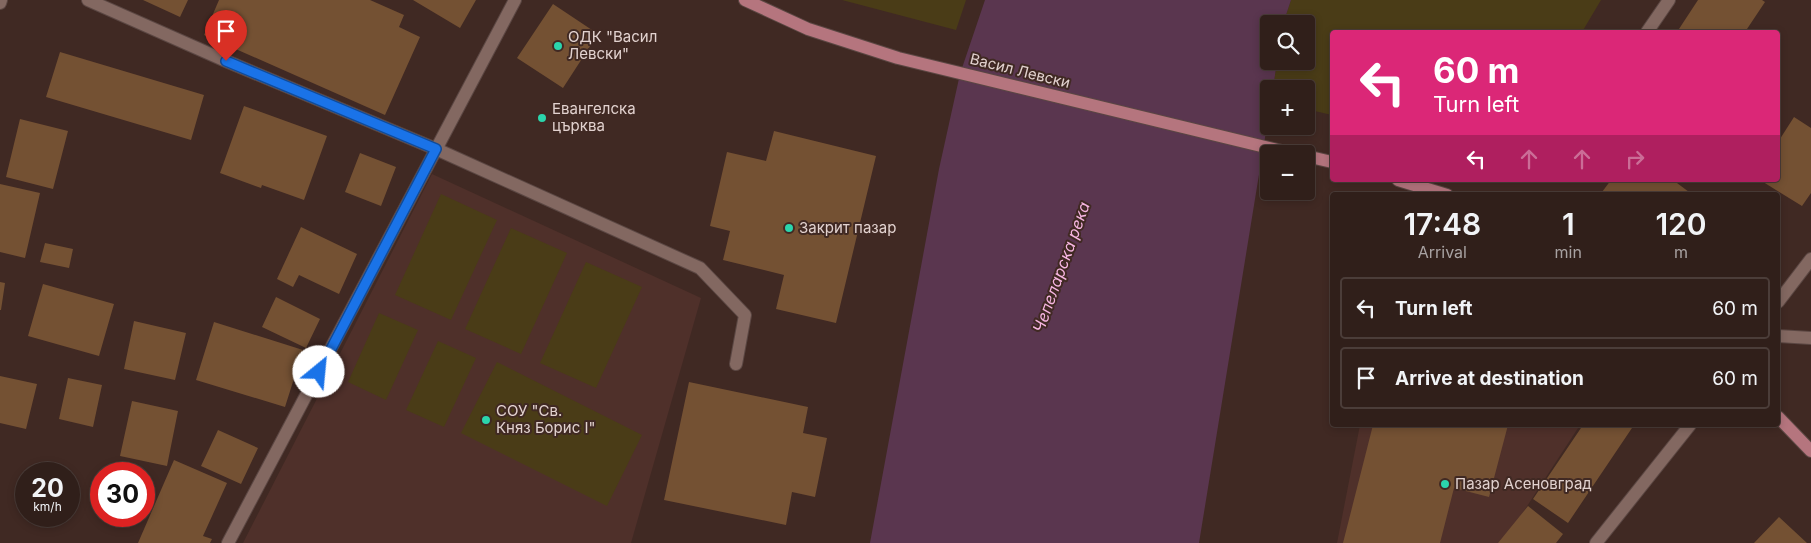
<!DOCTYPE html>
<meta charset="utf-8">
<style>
:root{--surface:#301f1a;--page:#3c2c27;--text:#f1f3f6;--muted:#a8a2a2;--line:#4b3d39}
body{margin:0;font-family:Inter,sans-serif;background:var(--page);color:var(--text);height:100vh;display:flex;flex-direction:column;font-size:19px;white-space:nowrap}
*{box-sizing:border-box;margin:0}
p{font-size:16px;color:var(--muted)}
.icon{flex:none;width:28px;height:28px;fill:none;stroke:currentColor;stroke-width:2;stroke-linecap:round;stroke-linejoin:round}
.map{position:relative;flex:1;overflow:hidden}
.sheet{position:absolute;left:1330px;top:192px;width:450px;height:235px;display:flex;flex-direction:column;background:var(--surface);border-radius:5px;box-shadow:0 2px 8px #0003,0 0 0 1px var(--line)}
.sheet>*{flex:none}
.top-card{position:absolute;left:1330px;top:30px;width:450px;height:152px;border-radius:5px;box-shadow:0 2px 8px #0003,0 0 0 1px var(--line);background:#db2777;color:#fff;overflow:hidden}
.buttons{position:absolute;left:1260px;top:15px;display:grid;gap:10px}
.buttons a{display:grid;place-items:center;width:55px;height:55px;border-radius:5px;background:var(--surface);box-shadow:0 2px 8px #0003,0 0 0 1px var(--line);font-size:25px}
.speed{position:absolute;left:15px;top:462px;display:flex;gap:10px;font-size:25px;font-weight:700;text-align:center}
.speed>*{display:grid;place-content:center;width:65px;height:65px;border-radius:50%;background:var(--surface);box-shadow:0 2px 8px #0003,0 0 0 1px var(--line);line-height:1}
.speed small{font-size:12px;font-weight:400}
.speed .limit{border:8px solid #d22;background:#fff;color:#111}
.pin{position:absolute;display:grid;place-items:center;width:42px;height:42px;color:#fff;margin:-51px -21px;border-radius:50% 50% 50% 0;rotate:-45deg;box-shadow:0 0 5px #0007}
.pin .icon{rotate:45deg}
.me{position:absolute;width:55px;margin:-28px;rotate:28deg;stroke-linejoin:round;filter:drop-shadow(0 0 4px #0008)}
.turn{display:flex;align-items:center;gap:18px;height:105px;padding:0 20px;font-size:22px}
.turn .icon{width:65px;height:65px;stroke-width:2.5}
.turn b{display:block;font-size:35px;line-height:42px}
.lanes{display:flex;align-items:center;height:48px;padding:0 20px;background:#0003;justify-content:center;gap:25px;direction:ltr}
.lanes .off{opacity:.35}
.eta{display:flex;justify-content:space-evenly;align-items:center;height:85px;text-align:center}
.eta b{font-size:30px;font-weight:600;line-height:35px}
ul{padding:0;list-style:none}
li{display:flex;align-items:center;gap:15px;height:62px;margin:0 10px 8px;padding:0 10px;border:2px solid var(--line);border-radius:5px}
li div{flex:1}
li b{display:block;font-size:19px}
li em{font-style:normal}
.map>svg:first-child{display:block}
</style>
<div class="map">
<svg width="1811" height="543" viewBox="0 0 1811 543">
<rect width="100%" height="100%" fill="#402923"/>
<path fill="#4f302a" d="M432,174L701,298L631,543H243Z
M1360,425H1580L1503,543H1337Z"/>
<path fill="#4a3c17" d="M842,0H966L956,30Z
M1291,0H1601L1582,32H1332V115L1306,109V89H1273L1277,61H1306V24H1283Z
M441,194L497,220L451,320L395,295Z
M511,228L567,253L521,354L465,329Z
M586,262L642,287L596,388L540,363Z
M379,313L418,330L386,400L348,382Z
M438,341L476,358L444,427L406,410Z
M497,362L642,435L607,506L461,433Z"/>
<path fill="#5a364f" d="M985,0H1291L1283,24H1269V61H1277L1273,89H1269V113L1199,543H870L939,169L960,74Z"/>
<path fill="#745133" d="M143,0H188L180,17Z
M219,0H370L404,15L399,27L420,37L385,115L204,35Z
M413,0H476L460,28Z
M1698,0H1762L1765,2L1745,32H1677Z
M553,4L598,34L563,88L517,58Z
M60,52L204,95L191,140L46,97Z
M244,106L327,136L304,200L262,185L261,188L220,173Z
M1794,117L1811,128V193L1802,206L1760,180H1778V142Z
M20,119L68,131L53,189L6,177Z
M774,131L876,156L836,323L776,309L784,275L723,260L730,231L710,226L727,152L766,161Z
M360,153L396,167L381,206L345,192Z
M1611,180H1673L1693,195H1606L1602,192Z
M0,184L40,193L25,258L0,252Z
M301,227L357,254L339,294L299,275L293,287L277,279Z
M45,243L73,249L69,268L40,262Z
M0,282L5,283L1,310H0Z
M43,284L114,304L99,356L28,336Z
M276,297L320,319L306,348L262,327Z
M134,321L186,333L175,380L124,369Z
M214,322L303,350L285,407L196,380Z
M0,376L37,384L26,429L0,423Z
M68,378L102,385L93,427L59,419Z
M689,382L808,407L803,433L827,438L815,497L792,492L786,525L664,500Z
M132,401L178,411L167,466L120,456Z
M1373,425H1508L1489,497L1454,488L1440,543H1343Z
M1583,425H1634L1568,523L1533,499Z
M218,430L258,448L241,484L201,466Z
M174,460L227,483L203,536L212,539L210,543H138Z
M1528,506L1563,534L1556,543H1498Z
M1779,517L1807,543H1754Z"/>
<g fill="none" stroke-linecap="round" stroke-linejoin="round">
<g stroke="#5b4743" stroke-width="14">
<path id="minor" d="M88,0L226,61L436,149L700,268L745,315L736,364
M0,3L1,0
M1647,32L1669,0
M1778,302L1811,259
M1778,336L1811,338
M228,543L515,0
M1596,543L1690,425"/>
</g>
<g stroke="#5b4743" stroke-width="14">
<path id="major" d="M745,0L808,29L898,58L1294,154
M1306,156L1332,162
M1398,180L1447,195
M1778,417L1811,451"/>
</g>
<use href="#minor" stroke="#836861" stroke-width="12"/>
<use href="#major" stroke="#b5757e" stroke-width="12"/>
</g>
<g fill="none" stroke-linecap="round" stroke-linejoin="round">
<g stroke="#114b97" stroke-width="12">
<path id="route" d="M226,61L436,149L319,372"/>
</g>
<use href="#route" stroke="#1a73e8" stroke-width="9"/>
</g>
<g fill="#2bd5ac" stroke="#402923" stroke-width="2">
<circle cx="558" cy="46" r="5"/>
<circle cx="542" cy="118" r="5"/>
<circle cx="789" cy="228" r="5"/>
<circle cx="486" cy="420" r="5"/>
<circle cx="1445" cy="484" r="5"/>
</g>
<g text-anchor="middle" stroke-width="4" stroke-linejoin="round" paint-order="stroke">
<g font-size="15" fill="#e2d2cf" stroke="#402923" text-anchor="start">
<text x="568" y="42">ОДК "Васил<tspan x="568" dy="17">Левски"</tspan></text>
<text x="552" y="114">Евангелска<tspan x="552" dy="17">църква</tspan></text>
<text x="799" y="233">Закрит пазар</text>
<text x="496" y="416">СОУ "Св.<tspan x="496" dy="17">Княз Борис I"</tspan></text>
<text x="1455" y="489">Пазар Асеновград</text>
</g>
<g font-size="15" fill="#e2d2cf" stroke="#402923">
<text transform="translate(1020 71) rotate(14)" y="5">Васил Левски</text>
</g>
<g font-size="16" font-style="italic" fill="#f6b5e1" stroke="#402923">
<text transform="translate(1061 267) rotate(-70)" y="6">Чепеларска река</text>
</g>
</g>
</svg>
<div class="buttons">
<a><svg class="icon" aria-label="search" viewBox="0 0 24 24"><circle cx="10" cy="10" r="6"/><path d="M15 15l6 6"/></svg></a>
<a>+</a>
<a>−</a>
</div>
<div class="speed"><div>20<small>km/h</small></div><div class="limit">30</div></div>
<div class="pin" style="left:226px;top:61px;background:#d93025"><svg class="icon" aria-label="arrive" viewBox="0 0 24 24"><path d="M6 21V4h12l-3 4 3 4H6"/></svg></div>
<svg class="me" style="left:319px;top:372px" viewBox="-20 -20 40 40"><circle r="19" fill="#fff"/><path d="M0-13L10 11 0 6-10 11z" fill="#1a73e8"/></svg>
<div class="top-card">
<div class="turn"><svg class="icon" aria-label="left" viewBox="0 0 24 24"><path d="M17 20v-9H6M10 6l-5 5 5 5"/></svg><div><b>60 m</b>Turn left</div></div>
<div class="lanes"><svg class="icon" aria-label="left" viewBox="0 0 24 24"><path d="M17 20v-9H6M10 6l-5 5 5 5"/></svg><svg class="icon off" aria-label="ahead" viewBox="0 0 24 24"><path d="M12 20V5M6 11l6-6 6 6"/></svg><svg class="icon off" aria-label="ahead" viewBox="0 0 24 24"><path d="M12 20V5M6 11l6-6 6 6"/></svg><svg class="icon off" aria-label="right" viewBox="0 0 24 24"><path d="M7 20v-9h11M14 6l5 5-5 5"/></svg></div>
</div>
<section class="sheet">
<div class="eta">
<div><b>17:48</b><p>Arrival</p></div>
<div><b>1</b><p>min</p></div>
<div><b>120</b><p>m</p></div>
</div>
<ul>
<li><svg class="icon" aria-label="left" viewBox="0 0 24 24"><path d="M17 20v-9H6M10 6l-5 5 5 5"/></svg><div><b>Turn left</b></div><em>60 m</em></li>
<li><svg class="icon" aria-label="arrive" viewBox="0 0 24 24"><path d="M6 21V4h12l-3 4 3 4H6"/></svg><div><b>Arrive at destination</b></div><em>60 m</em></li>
</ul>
</section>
</div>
